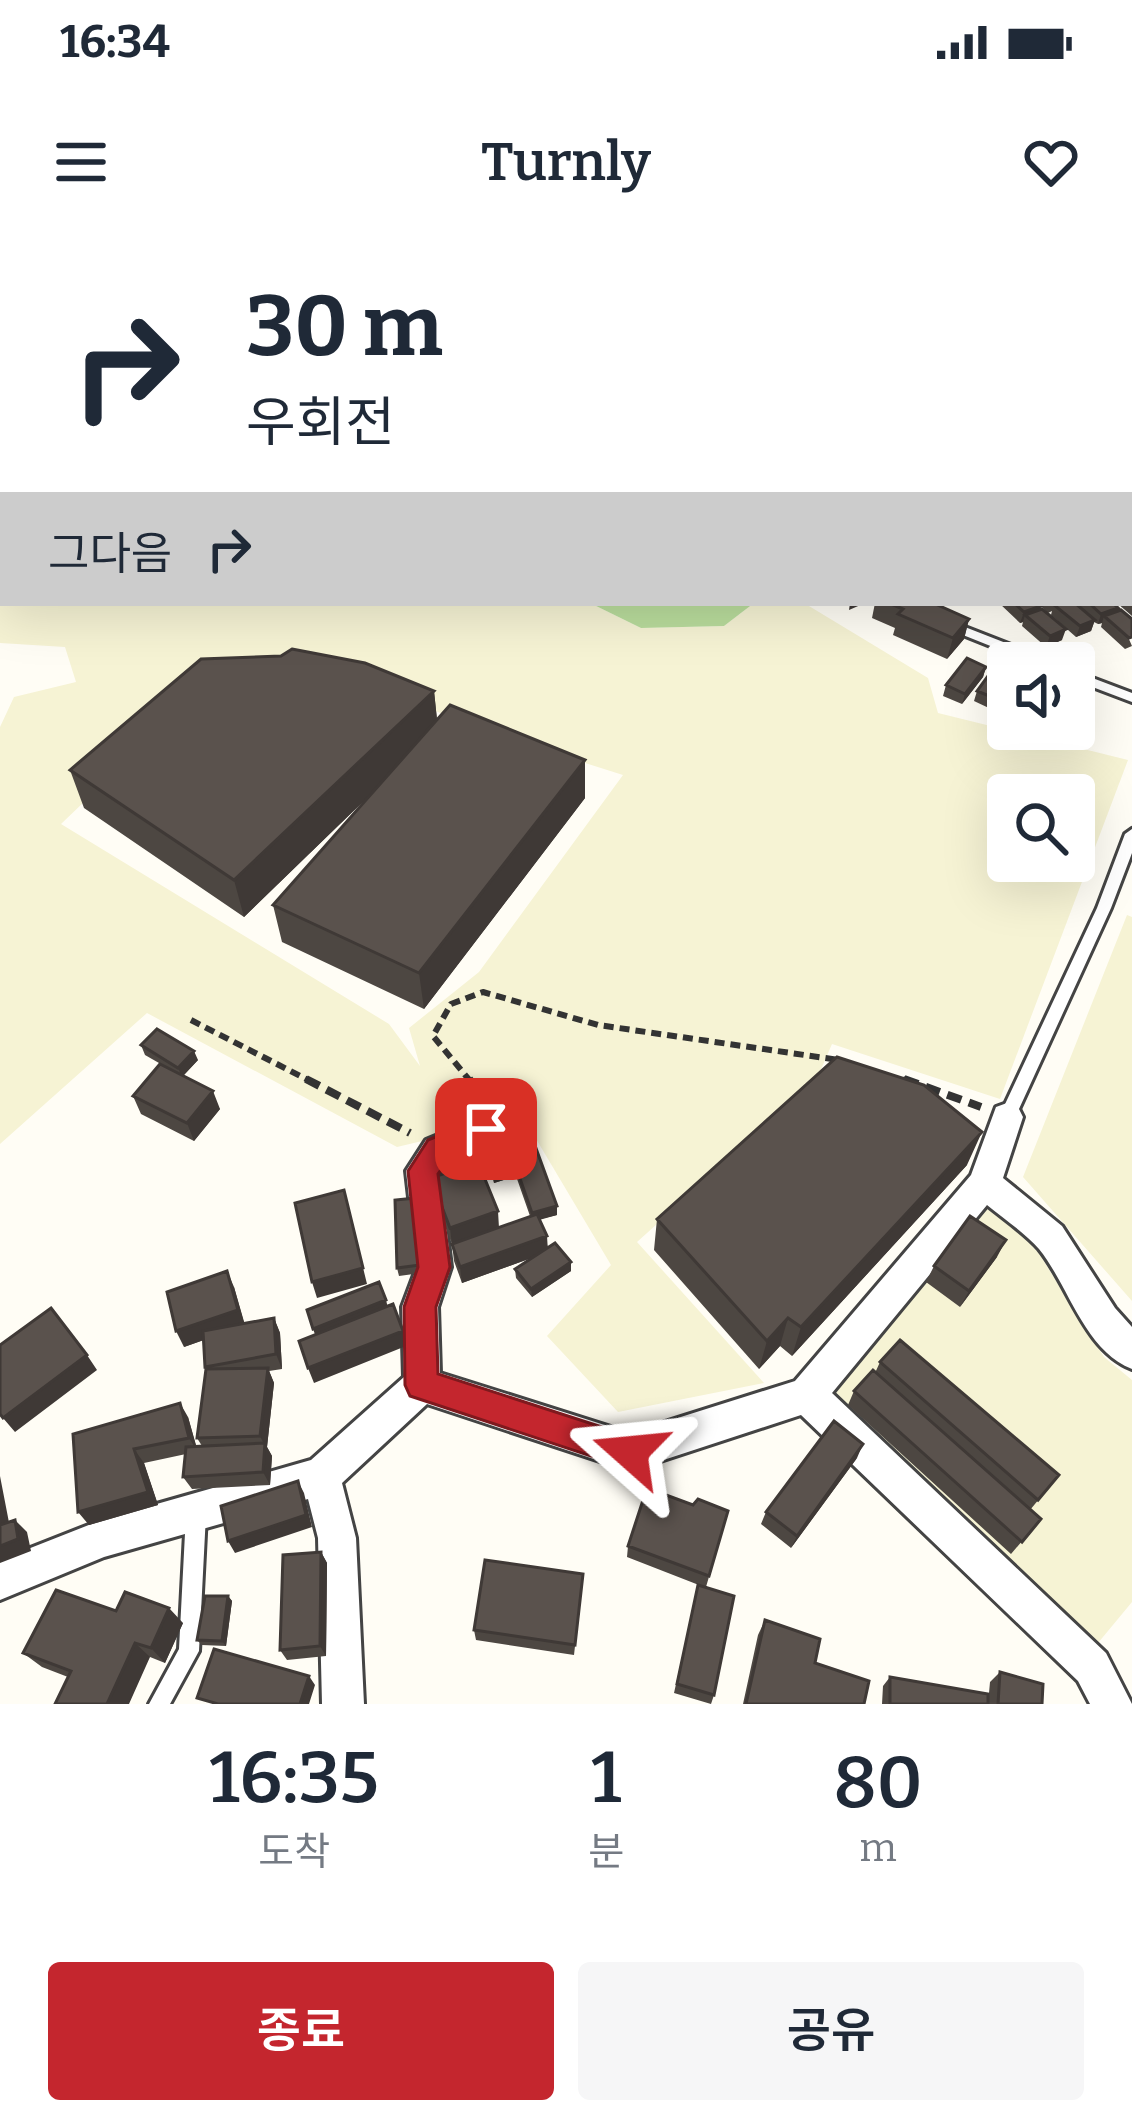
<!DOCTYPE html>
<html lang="ko">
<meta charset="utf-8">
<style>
:root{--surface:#fff;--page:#f6f6f7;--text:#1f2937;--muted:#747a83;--accent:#c4262e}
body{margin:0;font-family:Bitter,"Noto Sans KR",serif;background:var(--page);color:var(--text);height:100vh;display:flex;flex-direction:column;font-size:45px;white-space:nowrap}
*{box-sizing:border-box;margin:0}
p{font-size:39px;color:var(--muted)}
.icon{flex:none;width:66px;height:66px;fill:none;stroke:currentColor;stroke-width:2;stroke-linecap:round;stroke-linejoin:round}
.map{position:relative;height:1464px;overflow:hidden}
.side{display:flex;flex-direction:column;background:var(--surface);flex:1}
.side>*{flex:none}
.banner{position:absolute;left:0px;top:0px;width:1134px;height:366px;box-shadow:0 12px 48px #0002;background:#fff;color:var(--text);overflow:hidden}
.buttons{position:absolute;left:987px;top:402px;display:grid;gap:24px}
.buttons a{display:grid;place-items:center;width:108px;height:108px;border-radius:12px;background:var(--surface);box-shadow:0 12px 48px #0002;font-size:60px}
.pin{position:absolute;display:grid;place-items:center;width:102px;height:102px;color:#fff;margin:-51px;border-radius:24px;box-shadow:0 6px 18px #0006}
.me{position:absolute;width:132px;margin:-66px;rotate:288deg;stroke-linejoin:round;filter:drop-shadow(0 0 9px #0008)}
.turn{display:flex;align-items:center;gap:42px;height:252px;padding:0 48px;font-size:54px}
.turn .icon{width:156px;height:156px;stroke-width:2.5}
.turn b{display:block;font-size:84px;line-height:102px}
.then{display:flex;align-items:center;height:114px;padding:0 48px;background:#0003;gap:24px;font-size:45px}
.eta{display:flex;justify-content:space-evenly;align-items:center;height:204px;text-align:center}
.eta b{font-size:72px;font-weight:600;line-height:84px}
.action{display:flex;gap:24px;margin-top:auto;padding:24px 48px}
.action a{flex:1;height:138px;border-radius:12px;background:var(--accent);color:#fff;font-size:48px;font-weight:600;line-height:138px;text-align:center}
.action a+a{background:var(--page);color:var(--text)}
.status{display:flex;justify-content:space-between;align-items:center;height:84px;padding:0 60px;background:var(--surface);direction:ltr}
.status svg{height:33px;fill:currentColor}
header{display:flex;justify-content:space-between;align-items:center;height:156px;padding:0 48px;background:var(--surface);font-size:54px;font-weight:600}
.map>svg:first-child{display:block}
</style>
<div class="status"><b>16:34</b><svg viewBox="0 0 49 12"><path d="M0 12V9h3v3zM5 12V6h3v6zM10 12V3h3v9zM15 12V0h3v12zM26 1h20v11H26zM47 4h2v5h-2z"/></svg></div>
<header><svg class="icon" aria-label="menu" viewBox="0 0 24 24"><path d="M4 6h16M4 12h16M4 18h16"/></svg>Turnly<svg class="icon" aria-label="heart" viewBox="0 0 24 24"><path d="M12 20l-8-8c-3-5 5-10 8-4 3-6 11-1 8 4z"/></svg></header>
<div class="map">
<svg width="1132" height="1464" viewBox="0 0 1132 1464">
<rect width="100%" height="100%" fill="#fffdf5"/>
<path fill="#f6f3d4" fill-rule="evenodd" d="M0,73L3,363H590L641,388L724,386L754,363H804L928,438L938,473L1128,520L1000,859L832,804L816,841L637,1002L764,1143L618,1172L547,1096L611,1025L523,877L397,907L147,773L0,904V487L14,457L76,442L65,407L0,403ZM336,430L484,491L623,535L479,732L409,788L420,826L389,784L61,584L203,448ZM1008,555H1074V621H1008Z
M1127,675L1132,677V1061L1023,937Z
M988,961L1038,1012L1104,1117L1132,1140V1362L1098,1403L830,1156Z"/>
<path fill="#b9dc9c" d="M590,363H754L724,386L641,388Z"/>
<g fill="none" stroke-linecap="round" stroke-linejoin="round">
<g stroke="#444" stroke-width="6">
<path id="lane" d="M947,380L1049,420L1051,423H1033L943,387L941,384Z
M1074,431L1132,453V462L1074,440Z
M1132,589V613L1111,668L1013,882L1007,884L1001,882L999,877L1097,668L1125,594Z
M196,1264L203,1267L206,1274L199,1411L170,1464H149L179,1409L186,1274L189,1267Z"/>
</g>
<g stroke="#444" stroke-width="6">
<path id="street" d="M1,5L3,6V23L0,22Z
M3,295V312L0,313V296Z
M1007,863L1018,867L1023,877L1003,938L1062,986L1115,1068L1132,1087V1129C1084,1110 1069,1046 1039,1009C1025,993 1004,979 987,965L832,1153L1106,1413L1132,1464H1090L1078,1441L801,1175L630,1231L427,1164L342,1243L356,1298L364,1464H322L318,1298L308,1259L104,1317L0,1360V1320L104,1279L311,1220L404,1137L402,1067L417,1027L406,931L426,900L486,875L497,879L502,889L497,899L450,920L440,934L451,1027L438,1067L440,1133L630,1193L795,1141L971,935L996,867Z"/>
</g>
<path stroke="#333" stroke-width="6" stroke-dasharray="10 6" stroke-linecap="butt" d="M191,780L312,842
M903,839L912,842
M471,842L433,796L451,764L483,752L598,785L839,820"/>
<path stroke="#333" stroke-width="8" stroke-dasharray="15 8" stroke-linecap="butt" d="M306,839L410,893
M469,839L484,858
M904,839L981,867"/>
<use href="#lane" fill="#fff" fill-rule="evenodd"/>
<use href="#street" fill="#fff" fill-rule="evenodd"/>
</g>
<path fill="#4d4742" d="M1131,280H1132V376L1117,363H1131Z
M875,363H933L969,379L964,399L947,419L893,395L895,388L872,378Z
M999,363H1113L1132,406L1125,409L1101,387L1102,383L1098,384L1094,382L1091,391L1076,397L1051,375L1052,371L1048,373L1041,366L1040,370L1062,400L1046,407L1022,386L1023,382L1020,383Z
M986,427L983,437L962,464L943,456L946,445Z
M1007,447L991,469L974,461L977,451Z
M434,451L437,480L585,520V558L424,769L282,702L273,665L372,553L244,677L84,568L70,530Z
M141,805L198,820L183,836L220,869L194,901L141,874L133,856L166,827L145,815Z
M483,901L557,966V975L540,979L548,1008L571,1022V1031L532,1057L516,1038L515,1029L534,1017L462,1043L454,1021L452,1004L433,955L431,938L440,935L435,917L499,987L530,976L516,936L494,943Z
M967,925L792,1116L780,1106L759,1129L654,1010L657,979Z
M418,967L421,1033L399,1036L397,1028Z
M997,1017L960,1067L926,1042L934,1026Z
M234,1047L244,1083L274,1078L280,1093L282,1129L269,1131L274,1143L267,1207L272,1216L270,1245L192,1249L183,1237L186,1214L144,1223L158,1265L89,1285L73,1194L188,1177L196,1206H202L197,1198L206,1129L204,1100L184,1107Z
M880,1122L1059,1235L1030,1270L1041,1279L1011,1314L848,1165L854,1151L875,1133Z
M857,1218L791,1308L761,1284L766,1272Z
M693,1265L728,1271L706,1347L714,1455L711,1464L674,1453L698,1345L704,1347L627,1317L628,1306Z
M321,1312L327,1323L326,1416L287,1420L280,1410Z
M583,1334L574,1415L476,1400L474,1390Z
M228,1356L232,1361L226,1406L202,1405L197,1400Z
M116,1371L183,1383L165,1423L150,1417L68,1437L42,1427L23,1413Z
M765,1380L815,1423L864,1464H743L758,1395Z
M1000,1432L1042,1464H988L990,1442Z
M890,1437L988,1464H882L883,1446Z"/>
<path fill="#3f3936" d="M3,249V273L0,274V250Z
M850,363H865L849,370Z
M1041,366L1037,376L1025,375L1023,382L1020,383L1024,372Z
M1118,368L1114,378L1104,376L1102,383L1098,384L1101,374Z
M969,379L964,399L947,419L953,398Z
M1095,380L1091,391L1076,397L1080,386Z
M1066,389L1062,400L1046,407L1050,396Z
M986,427L983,437L962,464L965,454Z
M1008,439L1007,447L991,469L994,458Z
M434,451L438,489L244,677L234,640Z
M585,520V558L424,769L419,733Z
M194,811L198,820L182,837L178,828Z
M213,851L220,869L194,901L187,883Z
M982,892L967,925L792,1116L801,1087Z
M516,927V936L494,943L493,934Z
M344,950L367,1044L317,1058L312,1042Z
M557,966V975L532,982V973Z
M498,971L499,988L452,1005L450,988Z
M547,996L548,1012L462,1043L460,1027Z
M1006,1000L997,1017L960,1067L969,1051Z
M571,1022V1031L532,1057L531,1049Z
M227,1031L234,1047L245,1085L184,1107L176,1091Z
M386,1060L388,1068L316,1097L313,1089Z
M274,1078L280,1093L282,1129L276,1114Z
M788,1078L780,1106L759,1129L767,1101Z
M403,1091L406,1106L314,1143L308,1128Z
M87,1115L97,1130L15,1192L3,1178Z
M268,1128L274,1143L267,1207L272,1216L270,1245L263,1232L265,1206L260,1196Z
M180,1163L188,1177L198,1212L189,1198Z
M863,1204L857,1218L791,1308L797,1296Z
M134,1209L144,1223L158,1265L89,1285L78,1272Z
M0,1236L12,1298L0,1287Z
M298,1241L304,1253L312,1287L235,1313L228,1301Z
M15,1280L27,1292L31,1311L0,1323V1306Z
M321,1312L327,1323L326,1416L320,1406Z
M228,1356L232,1361L226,1406L222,1401Z
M169,1368L183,1383L165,1423L151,1408Z
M135,1403L150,1417L129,1464H107Z
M309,1436L315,1445L309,1464H300Z"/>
<path fill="#5a524d" stroke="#3f3936" stroke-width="3" d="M0,217L3,219V249L0,250Z
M889,363H933L969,379L953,398L898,374L903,369Z
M1014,363H1038L1041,366L1024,372Z
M1059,363H1075L1095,380L1080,386L1054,365Z
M1089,363H1113L1118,368L1101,374Z
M1042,369L1066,389L1050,396L1025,375Z
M1121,370L1132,379V397L1129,398L1104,376Z
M292,409L365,423L434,451L234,640L70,530L201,419L281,416Z
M967,418L986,427L965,454L946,445Z
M993,429L1008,435V439L994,458L977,451Z
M450,465L585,520L419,733L273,665Z
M157,789L194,811L178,828L141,805Z
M837,817L924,845L982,892L801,1087L788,1078L767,1101L657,979Z
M160,824L213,851L187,883L133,856Z
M529,889L557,966L532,973L516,927L493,934L483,901Z
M471,905L477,921L441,933L435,917Z
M478,922L498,971L450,988L431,938Z
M344,950L363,1028L312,1042L295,963Z
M416,958L420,1025L397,1028L395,960Z
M537,974L547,996L460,1027L452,1004Z
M970,976L1006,1000L969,1051L934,1026Z
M555,1003L571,1022L531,1049L515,1029Z
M227,1031L238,1070L176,1091L167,1052Z
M379,1042L386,1060L313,1089L307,1070Z
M393,1064L403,1091L308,1128L299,1101Z
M51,1068L87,1115L3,1178L0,1174V1105Z
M274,1078L276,1114L205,1127L203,1091Z
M900,1100L1059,1235L1038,1260L880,1122Z
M268,1128L260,1196L197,1198L206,1129Z
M873,1130L1041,1279L1022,1302L854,1151Z
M180,1163L189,1198L134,1209L148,1252L78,1272L73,1194Z
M834,1181L863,1204L797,1296L766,1272Z
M265,1203L263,1232L183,1237L186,1207Z
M298,1241L306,1275L228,1301L221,1266Z
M647,1248L693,1265L698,1259L728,1271L709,1336L628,1306Z
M15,1280L18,1299L0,1306V1285Z
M321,1312L320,1406L280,1410L283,1315Z
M485,1320L583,1334L575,1405L474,1390Z
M698,1345L734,1356L714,1455L677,1444Z
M56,1350L116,1371L125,1352L169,1368L151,1408L135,1403L107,1464H55L71,1431L23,1413Z
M205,1356H228L222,1401L197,1400Z
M765,1380L820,1399L815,1423L869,1441L864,1464H746Z
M214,1409L309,1436L300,1464H218L197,1458Z
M1000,1432L1043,1444L1042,1464H998Z
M890,1437L988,1454V1464H890Z"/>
<path fill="#c4262e" stroke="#7f191e" stroke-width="3" d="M486,876L497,880L501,889L497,898L449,919L438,934L450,1027L436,1067L438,1134L642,1200L647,1212L642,1224L630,1229L410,1156L405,1145L404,1067L418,1027L408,931L428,900Z"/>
</svg>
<div class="buttons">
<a><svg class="icon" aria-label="sound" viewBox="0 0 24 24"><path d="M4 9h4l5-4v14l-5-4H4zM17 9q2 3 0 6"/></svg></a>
<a><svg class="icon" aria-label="search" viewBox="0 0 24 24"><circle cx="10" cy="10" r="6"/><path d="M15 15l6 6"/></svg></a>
</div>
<div class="pin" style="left:486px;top:889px;background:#d93025"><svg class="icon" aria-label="arrive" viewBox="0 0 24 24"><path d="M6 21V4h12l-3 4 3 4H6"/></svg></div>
<svg class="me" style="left:630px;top:1212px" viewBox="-20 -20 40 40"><path d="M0-17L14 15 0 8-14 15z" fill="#c4262e" stroke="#fff" stroke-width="4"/></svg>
<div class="banner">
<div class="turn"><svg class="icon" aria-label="right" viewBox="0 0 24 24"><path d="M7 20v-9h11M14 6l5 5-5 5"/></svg><div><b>30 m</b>우회전</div></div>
<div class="then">그다음<svg class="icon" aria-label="right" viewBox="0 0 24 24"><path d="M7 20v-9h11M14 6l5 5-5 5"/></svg></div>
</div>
</div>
<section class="side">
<div class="eta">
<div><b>16:35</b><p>도착</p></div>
<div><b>1</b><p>분</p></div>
<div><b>80</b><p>m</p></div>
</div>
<div class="action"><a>종료</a><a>공유</a></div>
</section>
